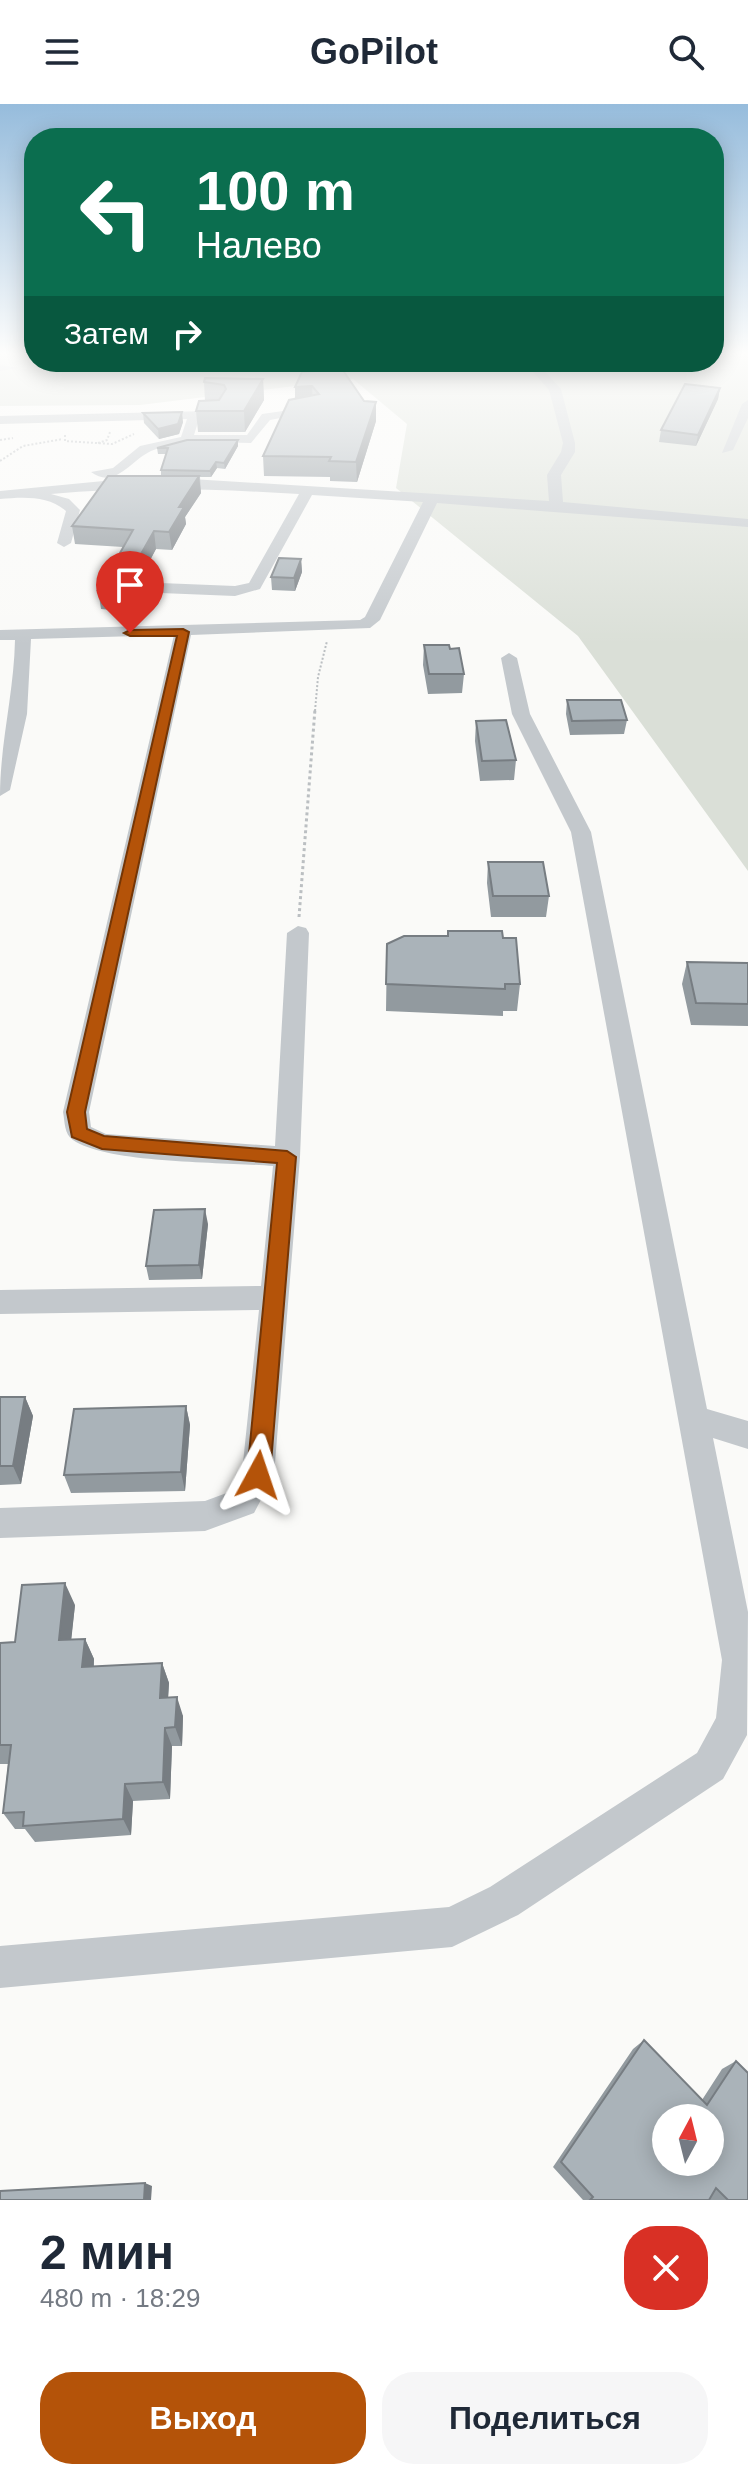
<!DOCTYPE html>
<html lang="ru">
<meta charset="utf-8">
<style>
:root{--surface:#fff;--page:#f6f6f7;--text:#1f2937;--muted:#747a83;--accent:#b45309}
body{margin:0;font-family:Arial,sans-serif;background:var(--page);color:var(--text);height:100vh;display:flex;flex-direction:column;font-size:30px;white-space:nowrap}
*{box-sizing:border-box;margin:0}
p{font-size:26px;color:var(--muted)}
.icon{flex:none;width:44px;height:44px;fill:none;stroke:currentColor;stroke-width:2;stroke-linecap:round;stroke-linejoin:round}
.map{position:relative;height:2096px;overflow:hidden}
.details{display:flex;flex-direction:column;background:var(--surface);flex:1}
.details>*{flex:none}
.hud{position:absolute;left:24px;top:24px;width:700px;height:244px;border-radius:32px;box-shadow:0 4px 20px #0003;background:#0b6e4f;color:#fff;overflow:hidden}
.needle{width:52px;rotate:7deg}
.buttons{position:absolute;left:652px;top:2000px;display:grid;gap:16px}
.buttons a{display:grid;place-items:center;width:72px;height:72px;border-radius:50%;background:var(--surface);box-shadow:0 4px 20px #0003;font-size:40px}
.pin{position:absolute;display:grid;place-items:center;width:68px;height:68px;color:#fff;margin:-82px -34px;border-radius:50% 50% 50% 0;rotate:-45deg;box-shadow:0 0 8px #0007}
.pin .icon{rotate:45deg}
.me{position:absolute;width:88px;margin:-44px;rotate:5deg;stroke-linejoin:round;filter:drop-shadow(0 0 6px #0008)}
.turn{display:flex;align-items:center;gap:28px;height:168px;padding:0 40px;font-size:36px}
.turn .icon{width:104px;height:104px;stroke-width:2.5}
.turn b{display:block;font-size:56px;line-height:68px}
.then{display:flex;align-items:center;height:76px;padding:0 40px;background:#0003;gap:16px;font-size:30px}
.round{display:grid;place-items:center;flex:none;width:84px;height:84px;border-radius:32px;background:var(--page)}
.headline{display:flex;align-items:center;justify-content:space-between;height:136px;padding:0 40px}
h1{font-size:48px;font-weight:600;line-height:60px}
.primary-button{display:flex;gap:16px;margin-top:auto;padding:16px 40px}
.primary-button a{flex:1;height:92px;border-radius:32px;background:var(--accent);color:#fff;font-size:32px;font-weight:600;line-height:92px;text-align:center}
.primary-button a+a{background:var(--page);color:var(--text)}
header{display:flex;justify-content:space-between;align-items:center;height:104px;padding:0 40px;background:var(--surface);font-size:36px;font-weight:600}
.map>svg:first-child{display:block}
</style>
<header><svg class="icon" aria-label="menu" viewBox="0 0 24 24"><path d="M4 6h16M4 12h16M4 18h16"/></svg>GoPilot<svg class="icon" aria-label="search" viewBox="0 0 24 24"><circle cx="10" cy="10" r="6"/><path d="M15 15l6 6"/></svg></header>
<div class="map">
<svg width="748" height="2096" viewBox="0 0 748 2096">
<rect width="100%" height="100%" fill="#fafaf8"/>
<path fill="#dadfd7" d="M0,247H34V258H714V247H748V767L578,532L396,384L407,320L353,275L140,301L0,302Z"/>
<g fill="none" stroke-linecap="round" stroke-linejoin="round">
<path stroke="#bbbfc2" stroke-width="2" stroke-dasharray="2 2" stroke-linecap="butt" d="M65,331V337L112,340L134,330
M0,336L13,334
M98,339L107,336L110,328
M0,357L23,342L63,335
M315,607L318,573L327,537"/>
<path stroke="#bbbfc2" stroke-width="3" stroke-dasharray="3 3" stroke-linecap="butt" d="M299,813L315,605"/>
<path fill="#c3c8cc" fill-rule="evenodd" d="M524,258H536L561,285L575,339V348L561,371L563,398L748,415V423L437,399L380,516L370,524L191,531L89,1008L91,1023L106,1030L275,1042L287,829L298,822L306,824L309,829L300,1053L274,1371L254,1409L205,1427L0,1434V1404L205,1397L232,1387L242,1368L259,1206L0,1210V1186L261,1182L273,1062C227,1058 107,1060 73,1036C64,1030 65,1018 63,1008L174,531L31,535L27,610L10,686L0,692C0,639 14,589 15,536H0V526L360,516L365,513L423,398L312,391L260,485L235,492L111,487L103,482L111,477L235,482L249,479L299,390C215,385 134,382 51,390L69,395L80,406L71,439L64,443L57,439L66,407C48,391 22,393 0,395V387L114,376L191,375L549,397L547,371L561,348L563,339L549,286Z
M0,261L18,264L0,267Z
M748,296V314L733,346L722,349L742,300Z
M219,301L225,305L221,314L199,315L194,331H247L262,310L311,303L317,307L270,316L251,339C219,339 182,334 151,347C131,356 115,386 91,368L113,364L140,342L181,333L187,315L0,320V312L209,307V302Z
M509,549L517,554L530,610L591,728L707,1305L748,1317V1345L713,1334L748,1508L747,1631L723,1675L518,1811L452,1843L0,1884V1842L449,1803L490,1783L697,1649L716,1614L722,1556L571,728L512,610L501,554Z"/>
</g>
<path fill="#929a9f" d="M302,268L364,297L376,298V317L357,378L330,377V373L264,372L263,352L295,295V283Z
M263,275L264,296L245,328H198L196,307L205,297L204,278Z
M720,284L718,295L696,342L659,338L661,326Z
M143,309L183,318L179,330L159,335L144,319Z
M238,342L225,365L217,364L211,373H200L201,389L185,413L186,420L172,446L156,445L140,475H129L132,491L123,507L101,505L98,486L118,471L116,456L123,443L75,440L72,422L161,372V366L166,350H158L157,344Z
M301,455L302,468L295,487L272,486L271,473Z
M424,541L450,545L464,570L462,589L428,590L423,561Z
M567,596L627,616L624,630L570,631L566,610Z
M476,617L516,656L514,676L480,677L475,637Z
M488,758L549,792L546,813H491L487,779Z
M503,834L520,880L517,907H503V912L386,907L387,840Z
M687,858L748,859V922L691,921L682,880Z
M208,1120L202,1175L149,1176L146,1162Z
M0,1293H25L33,1312L21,1380L0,1381Z
M186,1302L190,1321L185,1387L71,1389L64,1371Z
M75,1501L71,1535H85L94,1555V1563L162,1559L169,1579L168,1593L183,1612L182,1642H172L170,1695L133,1697L131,1731L35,1738L25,1725H15L3,1709L8,1660H0V1539L15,1538Z
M644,1936L702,1996L722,1965L736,1957L748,2096H583L553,2063L633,1945Z"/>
<path fill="#777d82" d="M263,275L264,296L245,328L244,307Z
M312,282L313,300L295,302V283Z
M720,284L718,295L696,342L698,331Z
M376,298V317L357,378L356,358Z
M182,308L183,318L179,330L159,335L158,325Z
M238,336V342L225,365L224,359Z
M216,358L217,364L211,373L210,367Z
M199,372L201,389L185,413L186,420L172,446L169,428L179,403Z
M154,427L156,445L140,475L137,457Z
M301,455L302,468L295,487L294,474Z
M129,472L132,491L123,507L120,487Z
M205,1105L208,1120L202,1175L199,1161Z
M25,1293L33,1312L21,1380L13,1362Z
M186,1302L190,1321L185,1387L181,1368Z
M65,1479L75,1501L69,1557L59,1536Z
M85,1535L94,1555L92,1583L82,1563Z
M162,1559L169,1579L167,1613L160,1594Z
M177,1593L183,1612L182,1642L175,1623Z
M165,1624L172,1642L170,1695L163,1678Z
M125,1680L133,1697L131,1731L123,1715Z
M145,2079L152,2082L151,2096H144Z"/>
<path fill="#aab3b9" stroke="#777d82" stroke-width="2" fill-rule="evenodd" d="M342,265L364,297L376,298L356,358L329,357L331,353L263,352L289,296L319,290L312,282L295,283L302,268Z
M205,274L263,275L244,307H196L199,297L219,296L226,285L224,281L204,278Z
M685,280L720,284L698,331L661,326Z
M182,308L178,320L158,325L143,309Z
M187,336H238L224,359L216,358L210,367L161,366L168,344H157Z
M108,372H199L179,403H184L169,428L154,427L137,457L116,456L133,426L72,422Z
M279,454L301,455L294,474L271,473Z
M107,471L129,472L120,487L98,486Z
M424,541H449L450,545L459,544L464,570H429Z
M567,596H621L627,616L572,617Z
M506,616L516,656L482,657L476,617Z
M488,758H543L549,792H493Z
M448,827H502L503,834H516L520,880H505V885L386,880L387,840L404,832H448Z
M687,858L748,859V900L696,899Z
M205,1105L199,1161L146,1162L154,1106Z
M0,1293H25L13,1362H0Z
M186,1302L181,1368L64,1371L74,1305Z
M65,1479L59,1536L85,1535L82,1563L162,1559L160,1594L177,1593L175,1623L165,1624L163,1678L125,1680L123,1715L23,1722L24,1708L3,1709L11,1641H0V1539L15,1538L22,1481Z
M644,1936L707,2001L736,1957L748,1969V2096H728L716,2084L709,2096H590L593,2093L561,2058ZM666,2014H710V2058H666Z
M145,2079L144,2096H0V2087Z"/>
<linearGradient id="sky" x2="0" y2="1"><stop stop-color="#96bcdc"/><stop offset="0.46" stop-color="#fdfdfc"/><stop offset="1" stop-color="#fdfdfc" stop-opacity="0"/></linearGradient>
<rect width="748" height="541" fill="url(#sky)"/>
<path fill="#b45309" stroke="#753606" stroke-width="2" d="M183,525L189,528L85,1008L87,1025L104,1032L287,1047L296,1053L270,1371L266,1378L258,1381L250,1378L247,1371L277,1059L102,1045L72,1033L67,1008L177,532H130L124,529L130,526Z"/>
</svg>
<div class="buttons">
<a><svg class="needle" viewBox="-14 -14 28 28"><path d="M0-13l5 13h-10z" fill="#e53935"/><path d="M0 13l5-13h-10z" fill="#747a83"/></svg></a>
</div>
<div class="pin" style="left:130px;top:529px;background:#d93025"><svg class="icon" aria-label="arrive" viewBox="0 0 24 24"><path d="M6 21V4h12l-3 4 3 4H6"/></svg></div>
<svg class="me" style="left:258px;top:1371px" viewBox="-20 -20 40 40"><path d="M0-17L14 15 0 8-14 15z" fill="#b45309" stroke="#fff" stroke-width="4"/></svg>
<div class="hud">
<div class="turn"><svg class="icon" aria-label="left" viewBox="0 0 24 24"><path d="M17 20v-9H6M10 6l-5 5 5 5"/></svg><div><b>100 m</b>Налево</div></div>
<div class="then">Затем<svg class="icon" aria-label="right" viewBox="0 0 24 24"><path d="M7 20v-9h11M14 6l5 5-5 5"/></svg></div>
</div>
</div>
<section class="details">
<div class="headline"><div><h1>2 мин</h1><p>480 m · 18:29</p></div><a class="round" style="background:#d93025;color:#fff"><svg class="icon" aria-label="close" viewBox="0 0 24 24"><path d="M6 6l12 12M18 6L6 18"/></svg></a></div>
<div class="primary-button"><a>Выход</a><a>Поделиться</a></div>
</section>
